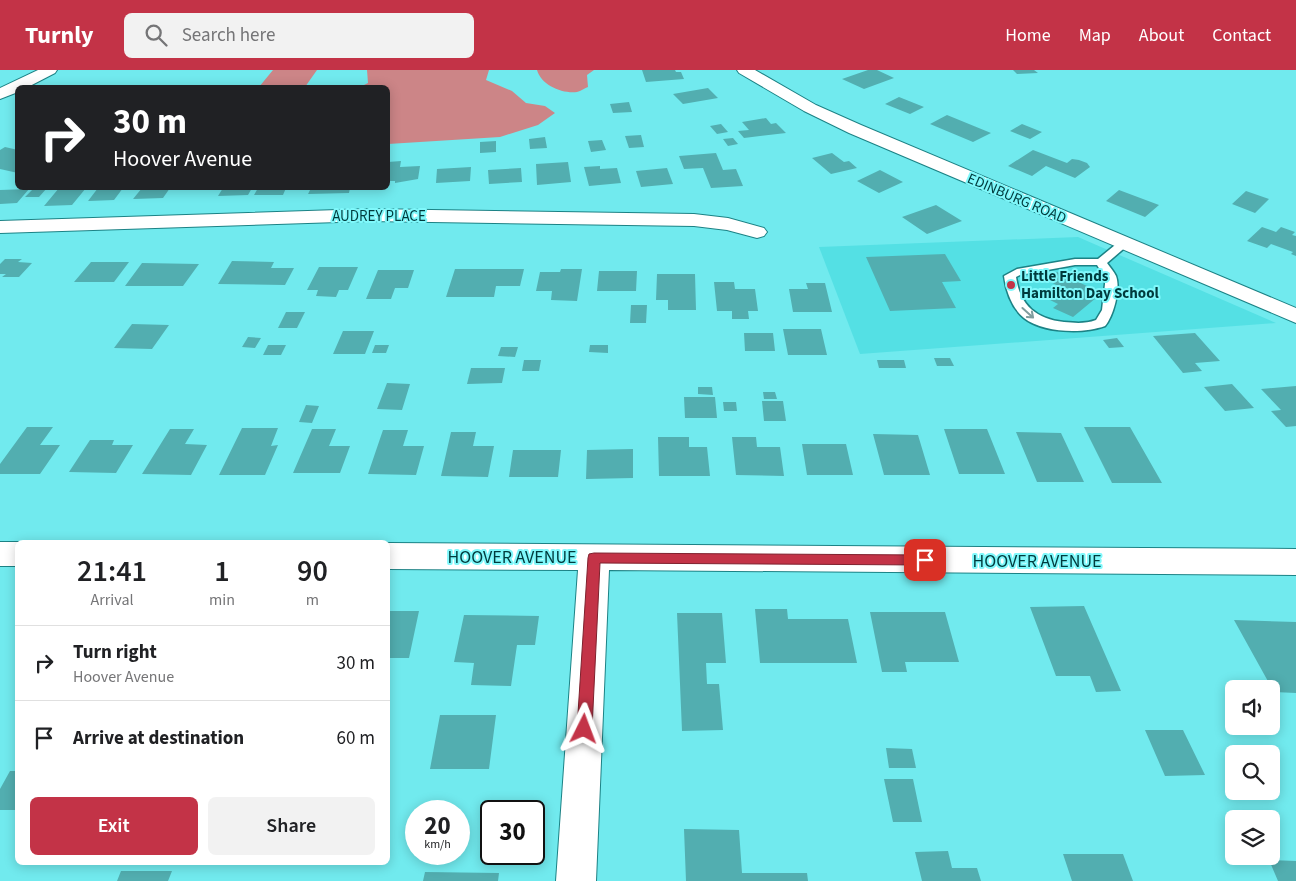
<!DOCTYPE html>
<style>
:root{--surface:#fff;--page:#f2f2f2;--text:#202124;--muted:#757577;--line:#e0e0e0;--accent:#c33347}
body{margin:0;font-family:"Source Sans 3",sans-serif;background:var(--page);color:var(--text);height:100vh;display:flex;flex-direction:column;font-size:19px;white-space:nowrap}
*{box-sizing:border-box;margin:0}
p{font-size:16px;color:var(--muted)}
.icon{flex:none;width:28px;height:28px;fill:none;stroke:currentColor;stroke-width:2;stroke-linecap:round;stroke-linejoin:round}
.map{position:relative;flex:1;overflow:hidden}
.panel{position:absolute;left:15px;top:470px;width:375px;height:325px;display:flex;flex-direction:column;background:var(--surface);border-radius:8px;box-shadow:0 2px 12px #0003}
.panel>*{flex:none}
.guide{position:absolute;left:15px;top:15px;width:375px;height:105px;border-radius:8px;box-shadow:0 2px 12px #0003;background:#202124;color:#fff;overflow:hidden}
.controls{position:absolute;left:1225px;top:610px;display:grid;gap:10px}
.controls a{display:grid;place-items:center;width:55px;height:55px;border-radius:8px;background:var(--surface);box-shadow:0 2px 12px #0003;font-size:25px}
.speed{position:absolute;left:405px;top:730px;display:flex;gap:10px;font-size:25px;font-weight:700;text-align:center}
.speed>*{display:grid;place-content:center;width:65px;height:65px;border-radius:50%;background:var(--surface);box-shadow:0 2px 12px #0003;line-height:1}
.speed small{font-size:12px;font-weight:400}
.speed .limit{border:2px solid #111;border-radius:8px;background:#fff;color:#111}
.pin{position:absolute;display:grid;place-items:center;width:42px;height:42px;color:#fff;margin:-21px;border-radius:10px;box-shadow:0 2px 8px #0006}
.me{position:absolute;width:55px;margin:-28px;rotate:3deg;stroke-linejoin:round;filter:drop-shadow(0 0 4px #0008)}
.turn{display:flex;align-items:center;gap:18px;height:105px;padding:0 15px;font-size:22px}
.turn .icon{width:65px;height:65px;stroke-width:2.5}
.turn b{display:block;font-size:35px;line-height:42px}
.eta{display:flex;justify-content:space-evenly;align-items:center;height:85px;text-align:center}
.eta b{font-size:30px;font-weight:600;line-height:35px}
.button{display:flex;gap:10px;margin-top:auto;padding:10px 15px}
.button a{flex:1;height:58px;border-radius:8px;background:var(--accent);color:#fff;font-size:20px;font-weight:600;line-height:58px;text-align:center}
.button a+a{background:var(--page);color:var(--text)}
ul{padding:0;list-style:none}
li{display:flex;align-items:center;gap:15px;height:75px;padding:0 15px;border-top:1px solid var(--line)}
li div{flex:1}
li b{display:block;font-size:19px}
li em{font-style:normal}
header{display:flex;align-items:center;gap:30px;box-sizing:border-box;height:70px;padding:0 25px;background:var(--accent);color:#fff}
header strong{font-size:24px}
nav{display:flex;gap:28px;margin-inline-start:auto;font-size:18px}
.search{width:350px;height:45px;background:var(--page);display:flex;align-items:center;gap:12px;box-sizing:border-box;padding:0 18px;border-radius:8px;color:var(--muted);font-size:19px}
.map>svg:first-child{display:block}
</style>
<header>
<strong>Turnly</strong>
<div class="search"><svg class="icon" aria-label="search" viewBox="0 0 24 24"><circle cx="10" cy="10" r="6"/><path d="M15 15l6 6"/></svg>Search here</div>
<nav><a>Home</a><a>Map</a><a>About</a><a>Contact</a></nav>
</header>
<div class="map">
<svg width="1296" height="811" viewBox="0 0 1296 811">
<rect width="100%" height="100%" fill="#71eaee"/>
<path fill="#54e0e4" d="M1078,167L1276,253L860,284L819,177Z"/>
<path fill="#cc8587" d="M273,0H317L305,17H259Z
M367,0H489L486,10L512,21L526,33L545,36L555,43L538,55L500,67L388,74V18L360,17L368,13Z
M537,0H594L587,5L588,17C585,18 581,21 577,22C562,24 541,15 537,0Z"/>
<path fill="#52aeb0" d="M642,0H675L676,2H681L684,9L646,12Z
M868,0H877L894,8L864,19L842,9Z
M1013,0H1034L1038,3L1017,4Z
M708,18L718,28L683,34L673,24Z
M899,27L924,37L910,44L885,34Z
M629,32L632,42L613,43L610,34Z
M947,45L991,63L973,72L930,54Z
M766,48L771,54L776,53L786,63L744,68L738,61L749,60L742,52Z
M721,54L728,62L717,64L710,56Z
M1022,54L1042,62L1030,69L1010,61Z
M641,65L644,77L629,78L625,66Z
M545,67L547,78L530,79L529,69Z
M733,68L738,74L728,76L723,69Z
M602,70L606,80L591,82L588,71Z
M496,71V82L480,83V72Z
M5,77L18,80V103L0,99V80Z
M1033,80L1067,93L1072,89L1079,90L1087,93L1090,97L1075,108L1046,96L1032,106L1008,96Z
M716,83L723,100L736,99L743,116L711,118L703,98L684,99L679,86Z
M832,83L844,92L849,91L857,98L831,104L812,88Z
M401,91L400,97L420,96L418,109L395,113V111H388V92Z
M568,92L571,112L537,115L536,94Z
M600,96V99L617,98L621,113L589,116L584,97Z
M471,97L470,111L436,113L437,99Z
M521,98L522,112L489,114L488,100Z
M667,98L673,114L641,117L636,101Z
M880,100L903,112L879,123L857,111Z
M34,118H47L39,127H25Z
M59,118H86L72,135L44,136Z
M98,118H123L114,130L88,131Z
M142,118H170L163,128L133,129Z
M223,118H252L248,125L218,126Z
M258,118H286L283,125H254Z
M311,118H350L349,123L308,124Z
M29,119L17,133L0,134V120Z
M1119,120L1159,135L1145,147L1106,131Z
M1246,121L1269,129L1255,143L1232,134Z
M936,135L962,151L927,164L902,147Z
M1262,157L1276,162L1281,157L1295,162L1292,165L1296,166V186L1291,184L1293,182L1271,174L1267,178L1247,171Z
M945,184L961,211L942,212L956,238L890,241L866,187Z
M5,189H22L18,192L32,193L19,207H2L6,204H0V194Z
M232,191L274,192L271,198H294L285,215L218,214Z
M91,192H129L114,212H74Z
M142,193L199,194L183,216H125Z
M319,197H358L348,220H339L336,227L316,226L318,220H307Z
M455,199H524L520,216H496L494,227H446Z
M561,199H582L577,231L551,230L552,221H536L540,202H560Z
M378,200H414L408,218H395L391,229H366Z
M599,201H637L636,221H597Z
M1057,202L1102,223L1073,247L1053,238L1058,234L1046,228L1060,217L1047,210Z
M657,204H695L696,240H668V230H656Z
M714,212H734L735,219H755L758,241H748L749,249H732V241H717Z
M806,213H825L832,242H793L789,219H808Z
M631,235H647L646,253H630Z
M286,242H305L297,258H278Z
M132,254L169,255L152,279L114,278Z
M783,259H821L827,285H788Z
M343,261H374L365,284H333Z
M744,263H773L775,281H745Z
M1195,263L1220,291L1195,293L1202,301L1183,303L1153,266Z
M248,267L261,268L255,278L242,277Z
M1117,268L1124,277L1109,278L1103,270Z
M268,275H286L281,285H263Z
M375,275H389L386,283H372Z
M590,275H608V283L589,282Z
M501,277H518L515,287L498,286Z
M934,288H950L954,296H937Z
M524,290H541L539,301H522Z
M877,290H904L906,298H879Z
M471,298H505L502,313L467,314Z
M387,313L410,314L402,340L377,339Z
M1232,314L1254,338L1225,341L1204,317Z
M1296,316V356L1286,357L1271,341L1281,340L1261,319Z
M698,317H712L713,325L698,324Z
M763,322H775L777,329H764Z
M684,327H715L717,348H685Z
M762,331H783L786,351H764Z
M723,332H736L737,341H724Z
M306,335L319,336L312,353L299,352Z
M27,357H53L40,375H60L40,404H0V394Z
M1084,357H1130L1162,413H1112Z
M242,358H278L271,376L278,375L265,405H219Z
M170,359H194L185,374L207,375L191,405L142,404Z
M312,359H336L329,376H350L340,403H293Z
M944,359H987L1005,404H959Z
M383,360H408L403,376H424L416,405L368,404Z
M451,362H476L473,376H494L488,407L441,406Z
M1016,362L1061,363L1084,412H1037Z
M873,364L918,365L930,405H884Z
M658,367H689V377H707L710,406H659Z
M732,367H756L757,377H780L784,406L736,405Z
M90,370H114L112,375H133L116,403L69,402Z
M802,374H846L853,405H807Z
M633,379V408L586,409L587,380Z
M513,380H561L558,407H509Z
M1084,536L1121,621L1096,622L1090,606H1056L1030,537Z
M755,539H787L788,549H848L857,593H760Z
M388,541H419L409,588H388Z
M870,542H945L959,592H905L907,602H882Z
M677,543H722L726,593H706L707,614H719L723,660L682,661Z
M464,545L539,546L535,575H517L511,616L471,615L474,593L454,592Z
M1234,550L1296,552V623L1274,622Z
M440,645H496L489,699H430Z
M1145,660H1183L1205,705L1165,706Z
M886,678L912,679L916,698H889Z
M10,701H18V740H0V719Z
M884,709H913L922,752H893Z
M684,759L739,760L742,803H807L808,811H686Z
M948,781L952,798H977L981,811H922L915,782Z
M1063,784H1123L1133,811H1072Z
M1269,790L1296,791V811H1278Z
M121,801H172L168,811H117Z
M425,802L499,803L498,811H423Z"/>
<g fill="none" stroke-linecap="round" stroke-linejoin="round">
<g stroke="#1c8285" stroke-width="3">
<path id="service" d="M1124,170L1130,173L1128,175L1107,193C1110,197 1114,202 1116,206C1121,219 1113,247 1105,256C1083,264 1043,263 1024,248C1012,238 1006,221 1004,206L1017,199L1075,189H1098L1120,171ZM1075,195H1097L1105,208V214L1102,240L1096,250C1085,254 1075,253 1064,252C1037,249 1020,236 1016,207L1020,205Z"/>
</g>
<g stroke="#1c8285" stroke-width="2">
<path id="minor" d="M369,139L694,144L728,148L764,158L767,162L764,166L757,168L727,160L694,156L369,151L0,163V151Z
M0,472H21H18V496H0Z
M388,473L1296,479V505L609,500L596,811H556L578,500L388,499Z"/>
</g>
<g stroke="#1c8285" stroke-width="2">
<path id="tertiary" d="M38,0H57L55,3L26,18H18V22L0,29V18Z"/>
</g>
<g stroke="#1c8285" stroke-width="2">
<path id="secondary" d="M737,0H755L816,35L861,55L1296,238V253L849,63L804,41L739,3Z"/>
</g>
<use href="#service" fill="#fff" fill-rule="evenodd"/>
<use href="#minor" fill="#fff" fill-rule="evenodd"/>
<use href="#tertiary" fill="#fff" fill-rule="evenodd"/>
<use href="#secondary" fill="#fff" fill-rule="evenodd"/>
</g>
<defs><path id="oneway-shaft" d="M-6 0H5M1.5-3L5.5 0L1.5 3" fill="none" stroke-width="1.6" stroke-linecap="round" stroke-linejoin="round" transform="scale(1.25)"/></defs>
<use stroke="#809d9e" href="#oneway-shaft" transform="translate(1028 243) rotate(42)"/>
<path fill="#c33347" stroke="#7f212e" d="M594,483L925,485L930,486L932,490L930,494L925,495L600,493L592,659L590,664L584,666L579,664L577,659L588,488L589,484Z"/>
<circle fill="#c33347" stroke="#7ff8fb" stroke-width="2" cx="1011" cy="215" r="5"/>
<g text-anchor="middle" stroke-width="4" stroke-linejoin="round" paint-order="stroke">
<g font-size="15" fill="#003b3d" stroke="#7ff8fb">
<text transform="translate(1017 128) rotate(23)" y="5">EDINBURG ROAD</text>
<text x="379" y="151">AUDREY PLACE</text>
</g>
<g font-size="15" font-weight="bold" fill="#003b3d" stroke="#7ff8fb" text-anchor="start">
<text x="1021" y="211">Little Friends<tspan x="1021" dy="17">Hamilton Day School</tspan></text>
</g>
<g font-size="18" fill="#003b3d" stroke="#7ff8fb">
<text x="512" y="493">HOOVER AVENUE</text>
<text x="1037" y="497">HOOVER AVENUE</text>
</g>
</g>
</svg>
<div class="controls">
<a><svg class="icon" aria-label="sound" viewBox="0 0 24 24"><path d="M4 9h4l5-4v14l-5-4H4zM17 9q2 3 0 6"/></svg></a>
<a><svg class="icon" aria-label="search" viewBox="0 0 24 24"><circle cx="10" cy="10" r="6"/><path d="M15 15l6 6"/></svg></a>
<a><svg class="icon" aria-label="layers" viewBox="0 0 24 24"><path d="M12 4l9 5-9 5-9-5zM3 14l9 5 9-5"/></svg></a>
</div>
<div class="speed"><div>20<small>km/h</small></div><div class="limit">30</div></div>
<div class="pin" style="left:925px;top:490px;background:#d93025"><svg class="icon" aria-label="arrive" viewBox="0 0 24 24"><path d="M6 21V4h12l-3 4 3 4H6"/></svg></div>
<svg class="me" style="left:584px;top:659px" viewBox="-20 -20 40 40"><path d="M0-17L14 15 0 8-14 15z" fill="#c33347" stroke="#fff" stroke-width="4"/></svg>
<div class="guide">
<div class="turn"><svg class="icon" aria-label="right" viewBox="0 0 24 24"><path d="M7 20v-9h11M14 6l5 5-5 5"/></svg><div><b>30 m</b>Hoover Avenue</div></div>
</div>
<section class="panel">
<div class="eta">
<div><b>21:41</b><p>Arrival</p></div>
<div><b>1</b><p>min</p></div>
<div><b>90</b><p>m</p></div>
</div>
<ul>
<li><svg class="icon" aria-label="right" viewBox="0 0 24 24"><path d="M7 20v-9h11M14 6l5 5-5 5"/></svg><div><b>Turn right</b><p>Hoover Avenue</p></div><em>30 m</em></li>
<li><svg class="icon" aria-label="arrive" viewBox="0 0 24 24"><path d="M6 21V4h12l-3 4 3 4H6"/></svg><div><b>Arrive at destination</b></div><em>60 m</em></li>
</ul>
<div class="button"><a>Exit</a><a>Share</a></div>
</section>
</div>
